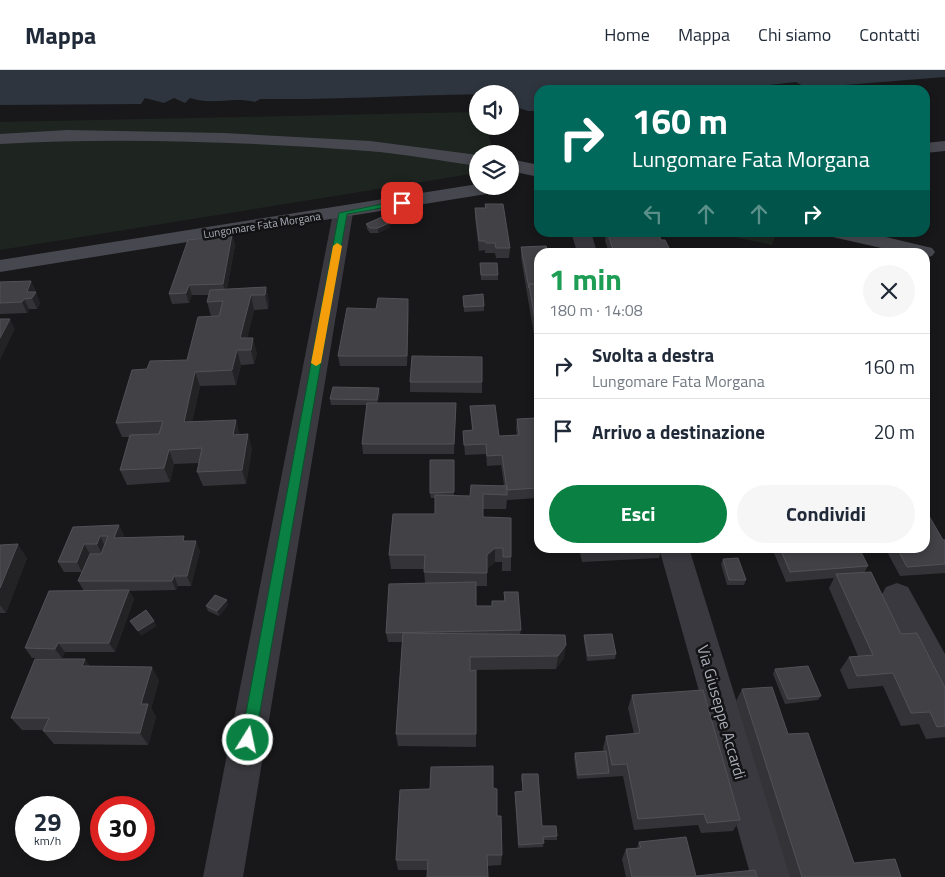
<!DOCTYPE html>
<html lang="it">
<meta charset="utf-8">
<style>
:root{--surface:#fff;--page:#f6f6f7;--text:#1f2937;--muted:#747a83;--line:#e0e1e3;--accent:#0b8043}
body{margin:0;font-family:"Titillium Web",sans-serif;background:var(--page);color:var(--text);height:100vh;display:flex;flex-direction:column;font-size:19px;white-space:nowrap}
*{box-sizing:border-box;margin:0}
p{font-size:16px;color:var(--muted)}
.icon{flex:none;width:28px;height:28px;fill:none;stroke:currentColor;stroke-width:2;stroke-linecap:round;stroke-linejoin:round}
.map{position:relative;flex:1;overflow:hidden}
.details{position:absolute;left:534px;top:178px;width:396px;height:305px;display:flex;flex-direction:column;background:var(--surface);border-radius:15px;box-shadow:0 2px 8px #0003}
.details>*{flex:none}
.hud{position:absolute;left:534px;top:15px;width:396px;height:152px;border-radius:15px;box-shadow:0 2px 8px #0003;background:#00695c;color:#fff;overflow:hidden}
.tools{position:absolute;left:469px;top:15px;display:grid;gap:10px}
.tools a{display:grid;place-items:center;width:50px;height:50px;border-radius:50%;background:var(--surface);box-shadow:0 2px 8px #0003;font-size:25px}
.speed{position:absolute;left:15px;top:726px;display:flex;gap:10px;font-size:25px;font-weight:700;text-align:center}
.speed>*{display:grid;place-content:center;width:65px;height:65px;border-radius:50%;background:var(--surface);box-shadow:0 2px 8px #0003;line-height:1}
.speed small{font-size:12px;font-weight:400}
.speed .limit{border:8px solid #d22;background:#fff;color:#111}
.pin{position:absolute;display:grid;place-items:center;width:42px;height:42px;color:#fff;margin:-21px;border-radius:10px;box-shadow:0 2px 8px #0006}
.me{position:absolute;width:55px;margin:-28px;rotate:10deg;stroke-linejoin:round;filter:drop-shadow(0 0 4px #0008)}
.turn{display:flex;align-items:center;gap:18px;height:105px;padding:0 15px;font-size:22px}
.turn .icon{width:65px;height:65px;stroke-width:2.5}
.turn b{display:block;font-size:35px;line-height:42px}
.lanes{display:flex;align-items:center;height:48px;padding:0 15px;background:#0003;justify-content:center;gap:25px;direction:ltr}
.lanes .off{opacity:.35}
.round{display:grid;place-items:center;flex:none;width:52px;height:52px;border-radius:26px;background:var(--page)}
.head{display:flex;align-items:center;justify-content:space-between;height:85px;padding:0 15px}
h1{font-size:30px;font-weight:700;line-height:38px;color:#1e9e55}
.action{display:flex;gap:10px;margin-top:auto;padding:10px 15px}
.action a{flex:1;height:58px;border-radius:30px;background:var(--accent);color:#fff;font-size:20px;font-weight:700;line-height:58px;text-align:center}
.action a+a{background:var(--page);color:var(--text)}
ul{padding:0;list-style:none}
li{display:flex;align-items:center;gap:15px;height:65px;padding:0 15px;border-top:1px solid var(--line)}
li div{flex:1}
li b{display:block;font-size:19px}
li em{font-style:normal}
header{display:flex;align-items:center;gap:30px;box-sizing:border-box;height:70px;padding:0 25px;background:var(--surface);border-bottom:1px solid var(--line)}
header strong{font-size:24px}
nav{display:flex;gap:28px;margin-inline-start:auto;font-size:18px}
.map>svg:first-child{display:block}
</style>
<header>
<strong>Mappa</strong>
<nav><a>Home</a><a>Mappa</a><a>Chi siamo</a><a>Contatti</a></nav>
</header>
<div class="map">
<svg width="945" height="807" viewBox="0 0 945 807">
<rect width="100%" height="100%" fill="#18181a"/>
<path fill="#1e2520" d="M477,42L478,56H485L495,84H478L477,103L0,180V52Z
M715,163H776L772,175Z"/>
<path fill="#2e353e" d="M0,0H945V7L820,17L803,16L796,12L721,20H539V41H528L510,35V24C427,24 343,30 260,29L255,32C232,26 213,36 190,28L185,33L174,28L164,33L145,28L141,34L0,35Z"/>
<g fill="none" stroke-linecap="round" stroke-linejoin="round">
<path fill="#39393f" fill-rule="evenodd" d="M343,137L350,139L353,143L243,807H203L333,143L336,139Z
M571,162H591L597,182H577Z
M659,478H689L791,807H751Z
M897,513L908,517L945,584V632L933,628L881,526L886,517Z"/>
<path fill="#47484f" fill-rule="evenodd" d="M67,60L224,63L370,71L478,85V96C441,91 405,84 368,81C246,72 122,67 0,74V64Z
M945,71V81L925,83V73Z
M510,89L539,95V107L510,101Z
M478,114V116H508L506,120L499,122L0,202V190Z
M825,162H865L932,178L935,182L932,186L925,188V182H899L828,166Z"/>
</g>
<path fill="#343438" d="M485,134L510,178L509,188H496L495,183H485V180L479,181L475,148V138H485Z
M391,148V153L389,158L378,163H370L367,159L366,154Z
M606,162H658L661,170L671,182H609L605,171Z
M232,165L235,175L227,219L266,217L269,232L268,239L254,240L247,268L257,283L254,294L241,295L236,315L200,316L192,352L240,364L252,378L246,414L203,416L197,402L199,393L174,394L170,412L127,415L120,400L130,367H122L116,353L147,299L187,290L219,246H211L207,232L209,225H192L189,233L172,234L169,224Z
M521,177L539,182V265H534L521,187Z
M480,193L498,205V210H481Z
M0,212L36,221L35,222L40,233L37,239H29L27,243L0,244Z
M463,226L484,236V241L464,242Z
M376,239H409L407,296H340L338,286Z
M482,287V323L410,322V312Z
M380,323L378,333H456L454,384H363L362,374L367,335H331L330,329Z
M470,336L499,366L517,365L516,359L517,349L539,371V410H537L538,418L537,428L507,430L506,439H483V447L511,487V501H502V492H495L487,499V516H476V536H492V531H504V522L521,560L520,564L564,588L556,599L470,600V601L476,600V677L398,676L396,664L402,572H388L386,563L425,513L424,499H391L389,485L435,444V428H431L430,423L454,390V426H470L504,415L501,395L487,396L486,384L465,385L463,361L472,360Z
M73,457L124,465L123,467L186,471L200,481L191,516H178L176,520L129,521L134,529L115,582H65L62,588H32L25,578L84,521L78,511L82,502H64L58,492Z
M945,470V503L900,506L885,478H925Z
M0,475L27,488L6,543H0Z
M579,478H662L659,488L582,492Z
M772,478H859L868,496L864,503L901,564L945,618V667L926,669L919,654L901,656L883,616L848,619L840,600L849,587L858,586L829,518L834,508L786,512Z
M723,489L746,510L744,515H727L721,494Z
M228,535L219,546L208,541L206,536Z
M584,565L616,584L615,589L587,591L584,570Z
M85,589L89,596L159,610L151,638L156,647L148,675L54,674L43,661L44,660H22L11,648Z
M775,599L821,626L818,630L785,634L773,604Z
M742,619L788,664L854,793L901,807H790L736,631Z
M632,625L740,750L733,761L701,763L698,755L634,760L623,706L577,709L574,688L575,683L604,682L603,678L606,666L634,664L628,638Z
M522,704L542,756L557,766V770H544L543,777L518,778L515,726V722L523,721L521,708Z
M493,718L502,785L501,795L427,800H398L396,790Z
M639,772L696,806L757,807H626L622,789L626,779L637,778Z"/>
<path fill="#232326" d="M391,148V153L389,158L378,163V158Z
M232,165L235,175L226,224L223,214Z
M31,211L36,221L34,224L36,222L40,233L37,239L32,228L27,222Z
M189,215L192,225L189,233L186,223Z
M266,217L269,232L268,239L265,225Z
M251,225L254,240L244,280L240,268Z
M24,229L29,239L27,243L22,232Z
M408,229L409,239L407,296V286Z
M10,249L15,259L0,290V268Z
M253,268L257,283L254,294L251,280Z
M237,280L241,295L236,315L232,300Z
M195,302L200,316L189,367L184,352Z
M379,318L380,323L378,336L377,330Z
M456,333V343L454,384V374Z
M236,350L240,364L233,365Z
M248,364L252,378L246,414L242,400Z
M169,380L174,394L170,412L164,398Z
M119,455L124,465L119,478L114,468Z
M100,466L105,476L102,484L97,474Z
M196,471L200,481L191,516L187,506Z
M18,474L27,488L6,543L0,535V518Z
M84,474L90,484L82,502L77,492Z
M495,478V492L487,499V485Z
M174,506L178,516L176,520L172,511Z
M129,520L134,529L115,582L109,573Z
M227,530L228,535L219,546L217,541Z
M154,551L157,556L141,566L138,561Z
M58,573L65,582L62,588L55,579Z
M566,575L564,588L556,599L558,586Z
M85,589L94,602L82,596Z
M152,597L159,610L151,638L156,647L148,675L140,663L141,634Z"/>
<path fill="#414146" stroke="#515258" d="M485,134H503L510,178H496L495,173H486L485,171H479L475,138H486Z
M382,147L391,148L389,153L378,158H370L366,154Z
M607,162H658L661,170H665L671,182H642V181L614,182Z
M232,165L223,214L189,215L186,223L169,224L188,170Z
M546,176L548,182H539V214H529V218L521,177Z
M480,193H497L498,205H481Z
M31,211L27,222H36L32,228L24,229L22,232L0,233V212Z
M529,214H539V250L535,251Z
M266,217L265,225H251L240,268H253L251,280H237L232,300L195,302L184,352L236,350L233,365L248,364L242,400L197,402L202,378L169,380L164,398L120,400L130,365L159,364L163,351L116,353L132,300L147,299L150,291L187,290L198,247L219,246L223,231L207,232L210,220Z
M483,224L484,236L464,237L463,226Z
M378,228L408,229L407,286H338L347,238L376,239Z
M0,249H10L0,268Z
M412,286L482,287V312H410Z
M333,317L379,318L377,330L330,329Z
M367,333H456L454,374H362Z
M495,335L499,366L519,365L517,349L535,348L539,371V400L535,401L538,418L507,420L502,385L487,386L486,374L464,375L463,361L473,360L470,336Z
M430,390H454V422L430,423Z
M471,415L507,416V425L483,424V447L511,448V487H503V478H495L487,485V503L424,502L425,485H389L393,444H435V425L470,426Z
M925,439L943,470H945V494L907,497L897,478H925Z
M119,455L114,468L184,466L183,471H196L187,506H174L172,511H78L90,484H101L108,466H100L97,474H84L77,492H58L73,457Z
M18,474L0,518V475Z
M780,478H859L868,496L790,502Z
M738,488L746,510H729L723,489Z
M871,502L901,564L917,563L945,618V656L937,657L930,642L911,643L893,603L857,606L849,587L873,585L836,504Z
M476,512V536H492V531H505L504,522H518L521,560L386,563L389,514Z
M129,520L109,573H58L55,579L25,578L49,521Z
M215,525L227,530L217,541L206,536Z
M146,540L154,551L138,561L130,551Z
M403,563L565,565L566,575L558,586L470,587V601L476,600V664H396Z
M612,564L616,584L588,586L584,565Z
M35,589H85L82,596L152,597L141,634H148L140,663L43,661L49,648H11Z
M808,596L821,626L788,629L775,599Z
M772,617L788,664L808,663L854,793L895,789L901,807H802L742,619Z
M703,620L740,750L707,753L704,744L638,749L627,694L612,695L606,666L640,663L632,625Z
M606,681L609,703L578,705L575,683Z
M493,696V718L497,719V746H501L502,785H487L488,807H427L428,790H396L400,720L430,719L431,697Z
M522,704H538L542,756H556L557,766L543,767L544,773L519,775L515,722L523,721Z
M686,767L696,806L755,800L757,807H632L626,779L641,778L639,772Z"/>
<path fill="#0b8043" stroke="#07532c" d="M402,130L406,133L404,134L347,144L255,670L253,675L248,677L243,675L241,670L339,143Z"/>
<path fill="#f59e0b" d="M337,173L342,176L321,293L316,296L311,293L333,176Z"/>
<g text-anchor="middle" stroke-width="5" stroke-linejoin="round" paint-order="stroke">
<g font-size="11" fill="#abaeb9" stroke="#131315">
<text transform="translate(262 155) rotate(-9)" y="4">Lungomare Fata Morgana</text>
</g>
<g font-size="16" fill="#abaeb9" stroke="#131315">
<text transform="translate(722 642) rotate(74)" y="6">Via Giuseppe Accardi</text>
</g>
</g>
</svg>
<div class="tools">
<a><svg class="icon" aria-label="sound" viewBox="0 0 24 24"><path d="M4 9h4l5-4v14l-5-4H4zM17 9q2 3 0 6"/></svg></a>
<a><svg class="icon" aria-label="layers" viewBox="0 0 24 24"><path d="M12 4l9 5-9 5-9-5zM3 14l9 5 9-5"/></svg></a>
</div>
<div class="speed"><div>29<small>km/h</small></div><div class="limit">30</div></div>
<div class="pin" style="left:402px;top:133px;background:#d93025"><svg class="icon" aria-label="arrive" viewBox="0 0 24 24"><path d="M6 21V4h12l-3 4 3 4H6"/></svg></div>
<svg class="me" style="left:248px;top:670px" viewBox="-20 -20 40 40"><circle r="17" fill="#0b8043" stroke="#fff" stroke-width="3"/><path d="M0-11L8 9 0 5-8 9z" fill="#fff"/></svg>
<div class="hud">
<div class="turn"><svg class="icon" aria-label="right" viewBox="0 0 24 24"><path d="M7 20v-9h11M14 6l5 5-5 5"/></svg><div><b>160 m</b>Lungomare Fata Morgana</div></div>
<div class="lanes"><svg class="icon off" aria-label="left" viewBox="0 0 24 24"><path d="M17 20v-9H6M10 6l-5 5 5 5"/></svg><svg class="icon off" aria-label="ahead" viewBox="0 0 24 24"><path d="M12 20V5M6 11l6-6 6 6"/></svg><svg class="icon off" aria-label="ahead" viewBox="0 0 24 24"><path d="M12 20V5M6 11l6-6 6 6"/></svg><svg class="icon" aria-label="right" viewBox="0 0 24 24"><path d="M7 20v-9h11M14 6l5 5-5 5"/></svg></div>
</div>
<section class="details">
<div class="head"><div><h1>1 min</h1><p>180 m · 14:08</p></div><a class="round"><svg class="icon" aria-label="close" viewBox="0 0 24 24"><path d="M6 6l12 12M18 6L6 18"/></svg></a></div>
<ul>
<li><svg class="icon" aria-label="right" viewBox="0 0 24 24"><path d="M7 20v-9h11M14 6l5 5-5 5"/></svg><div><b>Svolta a destra</b><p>Lungomare Fata Morgana</p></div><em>160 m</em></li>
<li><svg class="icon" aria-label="arrive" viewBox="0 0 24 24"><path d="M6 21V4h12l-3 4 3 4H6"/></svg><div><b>Arrivo a destinazione</b></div><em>20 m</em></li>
</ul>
<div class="action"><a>Esci</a><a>Condividi</a></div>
</section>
</div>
